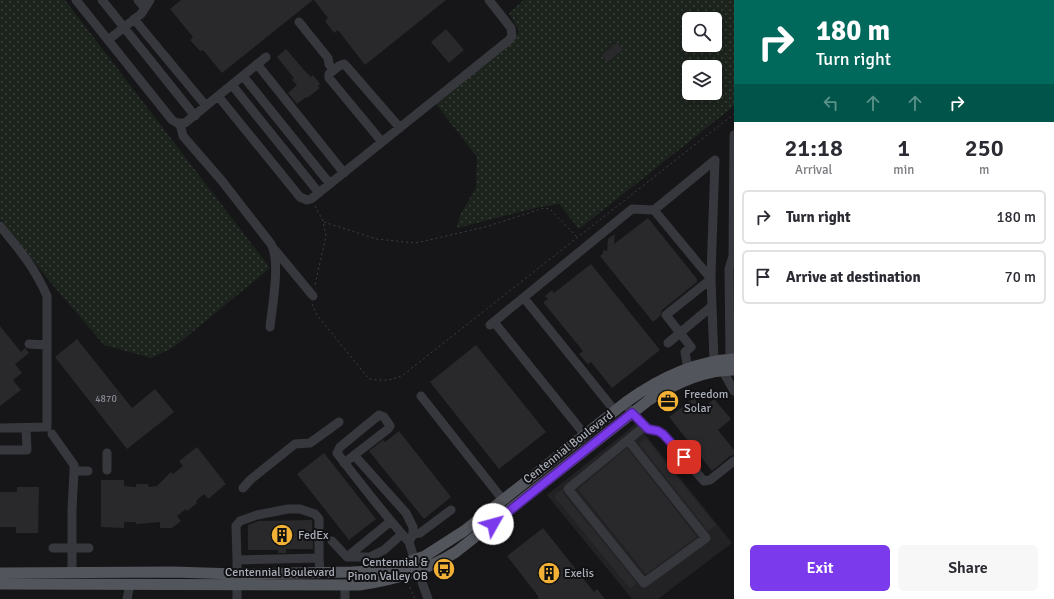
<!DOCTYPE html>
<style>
:root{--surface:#fff;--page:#f7f7f7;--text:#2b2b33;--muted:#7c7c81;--line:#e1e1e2;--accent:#7c3aed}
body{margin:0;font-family:Signika,sans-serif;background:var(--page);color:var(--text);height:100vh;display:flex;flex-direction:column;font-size:15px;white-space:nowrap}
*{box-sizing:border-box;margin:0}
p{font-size:13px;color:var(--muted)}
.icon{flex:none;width:22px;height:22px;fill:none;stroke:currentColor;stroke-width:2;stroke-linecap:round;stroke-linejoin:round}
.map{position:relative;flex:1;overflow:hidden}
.drawer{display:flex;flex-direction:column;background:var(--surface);width:320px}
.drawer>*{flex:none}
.banner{background:#00695c;color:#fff;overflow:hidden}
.controls{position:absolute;left:682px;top:12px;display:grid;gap:8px}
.controls a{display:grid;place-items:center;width:40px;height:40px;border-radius:6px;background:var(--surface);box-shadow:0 2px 6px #0003;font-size:20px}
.pin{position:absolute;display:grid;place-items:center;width:34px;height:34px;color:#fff;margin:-17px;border-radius:8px;box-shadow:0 2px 6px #0006}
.me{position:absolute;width:44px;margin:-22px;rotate:52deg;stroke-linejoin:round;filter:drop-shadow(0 0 3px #0008)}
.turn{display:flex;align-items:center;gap:14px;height:84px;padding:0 16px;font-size:18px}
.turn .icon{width:52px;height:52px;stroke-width:2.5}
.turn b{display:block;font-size:28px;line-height:34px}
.lanes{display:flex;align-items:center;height:38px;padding:0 16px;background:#0003;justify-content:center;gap:20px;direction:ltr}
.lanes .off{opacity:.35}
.eta{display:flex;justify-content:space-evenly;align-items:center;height:68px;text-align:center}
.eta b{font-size:24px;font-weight:600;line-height:28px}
.primary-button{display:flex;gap:8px;margin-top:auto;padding:8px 16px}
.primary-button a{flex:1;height:46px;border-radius:6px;background:var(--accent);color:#fff;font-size:16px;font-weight:600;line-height:46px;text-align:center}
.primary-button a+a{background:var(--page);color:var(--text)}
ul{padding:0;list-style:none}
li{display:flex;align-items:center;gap:12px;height:54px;margin:0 8px 6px;padding:0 8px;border:2px solid var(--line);border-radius:6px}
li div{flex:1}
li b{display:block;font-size:15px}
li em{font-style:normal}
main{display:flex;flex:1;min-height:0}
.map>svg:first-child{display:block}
</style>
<main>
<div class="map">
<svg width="734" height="599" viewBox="0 0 734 599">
<defs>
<pattern id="grass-dots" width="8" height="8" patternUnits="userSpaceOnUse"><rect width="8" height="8" fill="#1c231d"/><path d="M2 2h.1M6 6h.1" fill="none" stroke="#3a403c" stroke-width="1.8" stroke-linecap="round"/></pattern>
</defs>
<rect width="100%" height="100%" fill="#161618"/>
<path fill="#222225" d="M636,423L732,543L658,599H632L547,495L626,432Z"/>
<path fill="url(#grass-dots)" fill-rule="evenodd" d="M0,0H65L270,268L174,347L152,358L104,345L46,277L0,219Z
M524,0H734V106L579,229L559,204L540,207L457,228L460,215L476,188L477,157L436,104L514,41L519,31L509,13ZM689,19H715V45H689ZM689,67H715V93H689Z"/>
<path fill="#29292c" d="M181,0H313L222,73L203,50L200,51L190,40L193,37L170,9Z
M314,0H446L365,65L338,30L334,33L325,21L328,18Z
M446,29L464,50L449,63L431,42Z
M617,43L623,50L607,62L602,55Z
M286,49L304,70L311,77L313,75L320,84L318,86L320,88L307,98L306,97L297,104L288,93L297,85L292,80L294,78L277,57Z
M648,218L697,279V282L662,310L660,316L653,322L600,256L603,254V250L607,251L608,239L615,234L614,244Z
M591,264L660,350L612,388L591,362L588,364L579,354L583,351L543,302L548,299L545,296L552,290L554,293Z
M0,326L21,352L25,348L29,353L15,364L22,373L13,380L21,390L0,406Z
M77,339L132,408L155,389L174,412L127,449L55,357Z
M476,345L546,432L499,469L430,382Z
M694,398L702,409L714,399L731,419L718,430L734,450V455L730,456L712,471L669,417Z
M399,431L451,497L424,519L369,451L383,440L385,442Z
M646,438L716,525L708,531L639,444Z
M197,447L226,484L208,499L204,494L196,501L197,503L187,511L186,509L177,516L181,521L172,528H160V522L136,524V522H124V528L101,527V480H124V486L136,487V484H148L149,487L157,486L171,472L173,474L183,466L179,461Z
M627,448L697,537L646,574L578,489Z
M324,453L376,519L349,540L297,474Z
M17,487H39L38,533H16V527H0V492H17Z
M562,489L563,493L637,583L630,589L554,496Z
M312,520L313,549H286V553H278V550H248V525L259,521Z
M543,528L594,592L597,589L605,599H538V596L507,556Z"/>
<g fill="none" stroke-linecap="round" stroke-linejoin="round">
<path stroke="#3d3f44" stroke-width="1" stroke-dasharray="2 3" stroke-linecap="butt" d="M315,206L323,221L326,236L315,285
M324,222L376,239L416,243L485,227L544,208L550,209L577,237
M312,304L317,315L369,379C382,381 391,381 403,375L734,114
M410,587L415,599"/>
<path stroke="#37383d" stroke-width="9" d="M76,0L172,120L177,123H185L218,96L300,197L307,200L311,199L509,40L512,36L511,28L489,0
M102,0L195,116
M138,0L145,8
M134,19L206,106
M299,22L328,58L329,64L333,70
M108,40L141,14L150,0
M257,64L344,173
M243,76L330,184
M232,85L319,193
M218,96L266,57
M180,124L183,136L222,181L271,244C281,261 272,307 270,327
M382,142L329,78V74L339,66L344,64L347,67L400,128
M0,226C19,249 35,268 47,296V427L0,428
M275,250L313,296
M524,298L615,411
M494,322L585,435
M490,325L632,209L654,210
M668,343L712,306
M29,344L47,345
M730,359L729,269L733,256L734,135
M688,369L685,352L691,347L666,315L711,279L654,210L715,160L711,275V279C712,306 713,334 714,361
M723,371L734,391
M421,396L503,500
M629,409L648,429L658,431L663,434L704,481L710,480L734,461
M52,434L74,465V471
M628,440L706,538L644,583L568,489L645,426
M0,450H27L26,428
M354,455L406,513L413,527V534
M344,463L388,429L390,426L384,417L379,415L340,447L337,453C360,483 383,513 409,542
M107,470V453
M243,488L250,480L295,444L310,443L339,422
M332,541L347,557H370L384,550L402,534
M53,548H89
M347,557L391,521
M237,560L236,526L240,521L257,515L288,509H300L315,514L319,519V558
M72,572V510L74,471H88
M345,585V599
M127,599L130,584
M237,599V560L319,558L320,573
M428,599L418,571L409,542L413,534L420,533L451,510"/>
<path stroke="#53555c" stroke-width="11" d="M0,573L172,572L237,574L352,572L372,571L397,566L425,556L464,531L626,402C658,379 694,361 734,359
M0,584L359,585C394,580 426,571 456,552L649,400C674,384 704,370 734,370"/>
</g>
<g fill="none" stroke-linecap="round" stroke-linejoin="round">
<g stroke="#51269a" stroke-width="10">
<path id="route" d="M493,524L632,413L648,429L658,431L663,434L684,457"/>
</g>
<use href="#route" stroke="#7c3aed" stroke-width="7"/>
</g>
<defs>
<g id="office-disc" transform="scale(1.15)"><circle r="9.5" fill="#f2b134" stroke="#111113"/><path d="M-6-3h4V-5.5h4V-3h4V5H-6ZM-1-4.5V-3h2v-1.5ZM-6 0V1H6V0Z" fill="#111"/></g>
<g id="building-disc" transform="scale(1.15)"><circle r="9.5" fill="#f2b134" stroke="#111113"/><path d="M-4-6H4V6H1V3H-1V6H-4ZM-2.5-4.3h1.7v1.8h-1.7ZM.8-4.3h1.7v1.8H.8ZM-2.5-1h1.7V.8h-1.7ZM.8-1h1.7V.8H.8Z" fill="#111"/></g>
<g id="bus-disc" transform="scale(1.15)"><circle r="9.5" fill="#f2b134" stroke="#111113"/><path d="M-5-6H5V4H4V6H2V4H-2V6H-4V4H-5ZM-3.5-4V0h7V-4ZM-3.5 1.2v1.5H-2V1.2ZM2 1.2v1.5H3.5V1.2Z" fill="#111"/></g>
</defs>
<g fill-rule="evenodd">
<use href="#office-disc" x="668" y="401"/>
<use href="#building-disc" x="282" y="535"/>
<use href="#bus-disc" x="444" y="569"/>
<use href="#building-disc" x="549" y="573"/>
</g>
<g text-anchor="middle" stroke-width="4" stroke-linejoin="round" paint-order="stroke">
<g font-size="10" fill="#888b94">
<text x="106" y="402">4870</text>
</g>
<g font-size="12" fill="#a8adb8" stroke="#111113" text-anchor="start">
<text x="684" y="398">Freedom<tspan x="684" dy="14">Solar</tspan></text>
<text x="298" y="539">FedEx</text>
<text x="428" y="566" text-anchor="end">Centennial &amp;<tspan x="428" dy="14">Pinon Valley OB</tspan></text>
<text x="564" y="577">Exelis</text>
</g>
<g font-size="12" fill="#a8adb8" stroke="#111113">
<text transform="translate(568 447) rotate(-38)" y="4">Centennial Boulevard</text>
<text x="280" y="576">Centennial Boulevard</text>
</g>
</g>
</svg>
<div class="controls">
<a><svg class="icon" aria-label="search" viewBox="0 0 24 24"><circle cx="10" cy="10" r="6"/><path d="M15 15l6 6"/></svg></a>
<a><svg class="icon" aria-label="layers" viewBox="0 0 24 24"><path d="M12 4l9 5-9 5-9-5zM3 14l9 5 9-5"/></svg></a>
</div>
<div class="pin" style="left:684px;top:457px;background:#d93025"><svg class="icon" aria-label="arrive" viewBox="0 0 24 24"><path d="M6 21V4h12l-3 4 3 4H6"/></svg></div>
<svg class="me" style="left:493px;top:524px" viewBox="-20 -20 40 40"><circle r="19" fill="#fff"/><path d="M0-13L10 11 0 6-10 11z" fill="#7c3aed"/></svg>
</div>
<section class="drawer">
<div class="banner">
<div class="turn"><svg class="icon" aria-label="right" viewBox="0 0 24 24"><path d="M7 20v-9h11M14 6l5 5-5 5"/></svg><div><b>180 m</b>Turn right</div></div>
<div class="lanes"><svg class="icon off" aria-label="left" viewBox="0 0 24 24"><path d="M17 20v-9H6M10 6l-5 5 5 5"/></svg><svg class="icon off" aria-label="ahead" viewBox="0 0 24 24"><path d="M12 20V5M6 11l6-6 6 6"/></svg><svg class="icon off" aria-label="ahead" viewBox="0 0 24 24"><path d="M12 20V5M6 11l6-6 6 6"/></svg><svg class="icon" aria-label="right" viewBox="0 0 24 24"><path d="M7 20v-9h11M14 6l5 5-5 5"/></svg></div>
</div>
<div class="eta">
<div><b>21:18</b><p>Arrival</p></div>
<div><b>1</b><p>min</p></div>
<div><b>250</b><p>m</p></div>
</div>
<ul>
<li><svg class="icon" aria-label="right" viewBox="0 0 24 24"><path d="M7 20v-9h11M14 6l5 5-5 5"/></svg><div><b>Turn right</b></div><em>180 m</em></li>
<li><svg class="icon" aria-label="arrive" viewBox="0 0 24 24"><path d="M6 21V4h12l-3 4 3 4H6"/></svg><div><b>Arrive at destination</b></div><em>70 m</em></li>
</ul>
<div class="primary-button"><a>Exit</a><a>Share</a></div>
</section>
</main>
